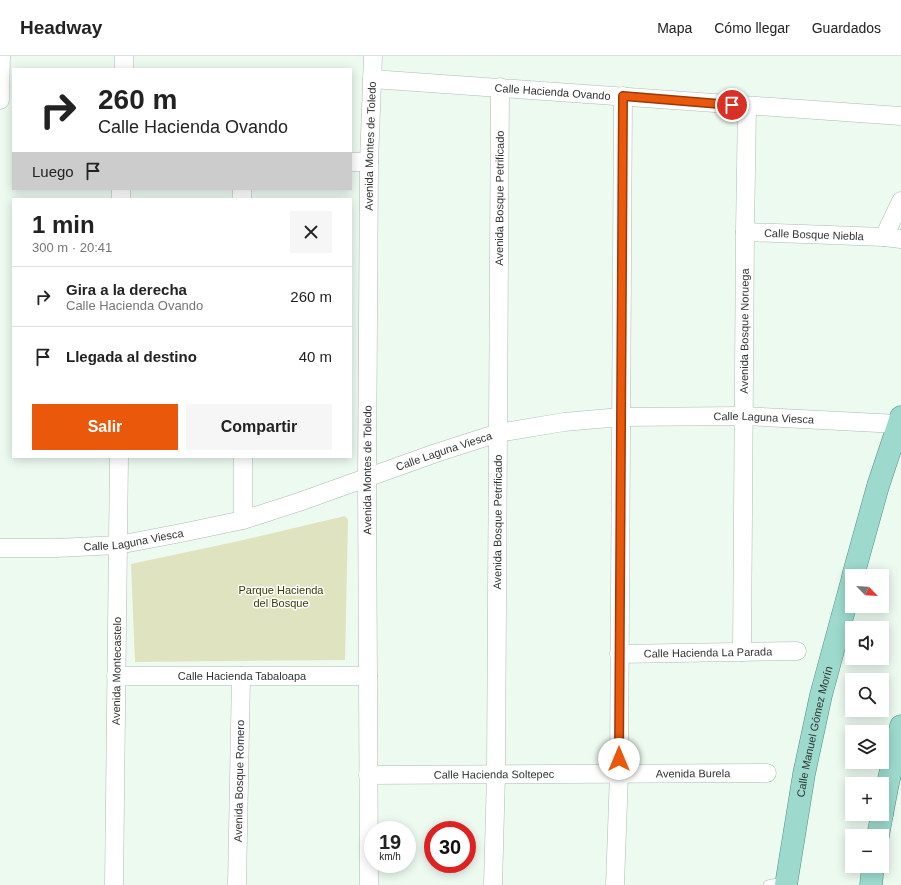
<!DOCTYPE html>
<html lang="es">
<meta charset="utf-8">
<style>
:root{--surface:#fff;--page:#f6f6f6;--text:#222;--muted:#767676;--line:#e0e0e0;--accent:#ea580c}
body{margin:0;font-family:Helvetica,sans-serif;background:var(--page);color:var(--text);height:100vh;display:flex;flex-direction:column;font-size:15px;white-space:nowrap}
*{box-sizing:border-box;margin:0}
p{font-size:13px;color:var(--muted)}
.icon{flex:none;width:22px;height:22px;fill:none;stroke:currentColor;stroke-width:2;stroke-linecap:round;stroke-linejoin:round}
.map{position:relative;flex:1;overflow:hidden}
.drawer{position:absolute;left:12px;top:142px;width:340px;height:260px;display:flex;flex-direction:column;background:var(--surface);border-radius:0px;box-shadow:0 2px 10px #0003}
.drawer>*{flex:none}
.guide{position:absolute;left:12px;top:12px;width:340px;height:122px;border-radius:0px;box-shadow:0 2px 10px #0003;background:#fff;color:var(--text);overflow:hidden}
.needle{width:26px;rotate:115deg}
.buttons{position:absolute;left:845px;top:513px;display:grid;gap:8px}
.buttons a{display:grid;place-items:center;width:44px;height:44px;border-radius:0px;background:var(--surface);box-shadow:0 2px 10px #0003;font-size:20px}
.speed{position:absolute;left:364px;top:765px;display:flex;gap:8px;font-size:20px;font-weight:700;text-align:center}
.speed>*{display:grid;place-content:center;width:52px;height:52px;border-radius:50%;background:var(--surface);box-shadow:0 2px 10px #0003;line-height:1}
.speed small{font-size:10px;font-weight:400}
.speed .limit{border:6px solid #d22;background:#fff;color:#111}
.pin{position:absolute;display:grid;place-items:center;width:34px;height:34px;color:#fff;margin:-17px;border:2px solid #fff;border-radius:50%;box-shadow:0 1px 4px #0007}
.me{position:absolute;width:44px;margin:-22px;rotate:0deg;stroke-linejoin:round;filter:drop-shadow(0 0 3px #0008)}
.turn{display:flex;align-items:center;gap:14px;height:84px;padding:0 20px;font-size:18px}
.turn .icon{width:52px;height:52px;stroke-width:2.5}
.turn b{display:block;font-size:28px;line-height:34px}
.then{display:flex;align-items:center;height:38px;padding:0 20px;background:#0003;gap:8px;font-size:15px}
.round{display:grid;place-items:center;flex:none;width:42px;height:42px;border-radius:0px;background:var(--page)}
.head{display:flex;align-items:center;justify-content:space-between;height:68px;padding:0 20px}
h1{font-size:24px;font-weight:700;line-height:30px}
.cta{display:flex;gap:8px;margin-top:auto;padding:8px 20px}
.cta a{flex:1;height:46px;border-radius:0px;background:var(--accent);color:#fff;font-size:16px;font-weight:700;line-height:46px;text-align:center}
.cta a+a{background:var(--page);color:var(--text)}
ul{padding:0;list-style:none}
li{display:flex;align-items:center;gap:12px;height:60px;padding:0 20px;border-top:1px solid var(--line)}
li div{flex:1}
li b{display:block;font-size:15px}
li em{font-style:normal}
header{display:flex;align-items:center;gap:24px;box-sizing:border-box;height:56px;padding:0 20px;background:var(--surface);border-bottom:1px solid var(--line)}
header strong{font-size:19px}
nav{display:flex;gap:22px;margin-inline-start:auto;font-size:14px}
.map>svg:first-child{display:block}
</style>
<header>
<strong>Headway</strong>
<nav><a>Mapa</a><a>Cómo llegar</a><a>Guardados</a></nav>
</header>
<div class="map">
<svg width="901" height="829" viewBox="0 0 901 829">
<rect width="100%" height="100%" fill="#ecfaf0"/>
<path fill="#dfe3bf" d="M345,460L348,464L345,604L135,606L131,508L239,485Z"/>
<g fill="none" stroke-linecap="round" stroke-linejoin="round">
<g stroke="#aebbb2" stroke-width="10">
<path id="lane" d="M768,829L787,825"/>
</g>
<g stroke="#aebbb2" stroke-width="19">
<g id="street">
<path d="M124,13V0"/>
<path id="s1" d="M372,23C549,35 725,49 901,60"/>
<path d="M0,44L1,0"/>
<path d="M351,106H369"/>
<path d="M242,133V143"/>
<path d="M121,143V133"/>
<path id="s2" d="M745,176L884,181L901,183"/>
<path d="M884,181L901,145"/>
<path d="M243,401V464"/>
<path id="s3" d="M0,492H57L118,489L181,477L243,464L299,446L436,397L498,377L564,366L621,361L744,360L898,368"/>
<path id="s4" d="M742,596L745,176L747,50"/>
<path id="s5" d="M619,598L797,595"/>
<path id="s6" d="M116,620H368"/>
<path id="s7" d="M368,719L767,717"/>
<path id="s8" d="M114,829L119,401"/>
<path id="s9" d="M237,829L241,620"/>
<path id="s10" d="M369,829L367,423L369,106L373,0"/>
<path id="s11" d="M493,829L496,718L500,31"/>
<path d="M615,829L619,718L623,40"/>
</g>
</g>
<g stroke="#4c8f80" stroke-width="23">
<g id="primary">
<path d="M853,520L878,430L901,361"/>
<path d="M882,758L888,727L901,670"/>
<path d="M878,780L882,758"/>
<path id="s12" d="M786,829L804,718L821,639L852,525"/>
<path d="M871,829L873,810"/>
</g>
</g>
<use href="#lane" stroke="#fff" stroke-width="9"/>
<use href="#street" stroke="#fff" stroke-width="18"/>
<use href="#primary" stroke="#9ddacd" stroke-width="22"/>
</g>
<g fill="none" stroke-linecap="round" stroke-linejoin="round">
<g stroke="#983908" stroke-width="10">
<path id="route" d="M619,703L623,40L732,49"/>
</g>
<use href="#route" stroke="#ea580c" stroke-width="7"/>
</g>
<g text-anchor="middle" stroke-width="3" stroke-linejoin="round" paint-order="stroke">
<g font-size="11" fill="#2e3330" stroke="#fff">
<text dy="4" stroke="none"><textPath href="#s1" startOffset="181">Calle Hacienda Ovando</textPath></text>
<text dy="4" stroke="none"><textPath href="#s10" startOffset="739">Avenida Montes de Toledo</textPath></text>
<text dy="4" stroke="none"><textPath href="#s11" startOffset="687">Avenida Bosque Petrificado</textPath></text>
<text dy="4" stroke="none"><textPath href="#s2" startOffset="69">Calle Bosque Niebla</textPath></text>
<text dy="4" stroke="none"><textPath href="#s4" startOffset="321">Avenida Bosque Noruega</textPath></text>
<text dy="4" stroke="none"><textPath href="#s3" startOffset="782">Calle Laguna Viesca</textPath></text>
<text dy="4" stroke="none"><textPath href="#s3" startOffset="458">Calle Laguna Viesca</textPath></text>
<text dy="4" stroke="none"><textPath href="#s10" startOffset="415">Avenida Montes de Toledo</textPath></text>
<text dy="4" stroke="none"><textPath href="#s11" startOffset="363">Avenida Bosque Petrificado</textPath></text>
<text dy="4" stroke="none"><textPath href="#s3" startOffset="134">Calle Laguna Viesca</textPath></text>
<text dy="4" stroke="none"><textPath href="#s5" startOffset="89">Calle Hacienda La Parada</textPath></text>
<text dy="4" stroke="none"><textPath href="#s8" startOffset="214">Avenida Montecastelo</textPath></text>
<text dy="4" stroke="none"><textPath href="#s6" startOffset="126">Calle Hacienda Tabaloapa</textPath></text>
<text dy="4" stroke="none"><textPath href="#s12" startOffset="156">Calle Manuel Gómez Morín</textPath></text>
<text dy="4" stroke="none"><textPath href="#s7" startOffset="325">Avenida Burela</textPath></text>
<text dy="4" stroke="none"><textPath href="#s7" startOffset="126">Calle Hacienda Soltepec</textPath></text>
<text dy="4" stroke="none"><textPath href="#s9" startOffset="104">Avenida Bosque Romero</textPath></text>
</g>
<g font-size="11" fill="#3a3c00" stroke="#fff">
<text x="281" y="538">Parque Hacienda<tspan x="281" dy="13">del Bosque</tspan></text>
</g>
</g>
</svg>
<div class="buttons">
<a><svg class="needle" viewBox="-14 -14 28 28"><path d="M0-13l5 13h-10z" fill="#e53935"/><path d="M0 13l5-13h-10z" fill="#767676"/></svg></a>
<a><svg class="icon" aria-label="sound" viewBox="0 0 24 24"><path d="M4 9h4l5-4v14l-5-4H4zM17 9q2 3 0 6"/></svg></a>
<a><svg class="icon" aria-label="search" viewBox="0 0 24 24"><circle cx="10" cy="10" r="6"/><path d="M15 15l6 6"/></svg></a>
<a><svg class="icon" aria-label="layers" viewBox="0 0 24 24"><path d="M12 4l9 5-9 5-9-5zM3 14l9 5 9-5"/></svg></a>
<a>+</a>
<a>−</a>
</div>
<div class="speed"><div>19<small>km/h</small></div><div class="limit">30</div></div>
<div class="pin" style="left:732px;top:49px;background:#d93025"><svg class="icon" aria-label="arrive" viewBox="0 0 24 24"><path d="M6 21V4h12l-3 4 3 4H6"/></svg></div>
<svg class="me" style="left:619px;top:703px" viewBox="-20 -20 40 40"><circle r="19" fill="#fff"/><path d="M0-13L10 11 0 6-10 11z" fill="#ea580c"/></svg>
<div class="guide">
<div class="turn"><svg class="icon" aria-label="right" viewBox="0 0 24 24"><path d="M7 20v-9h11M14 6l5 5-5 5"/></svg><div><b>260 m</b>Calle Hacienda Ovando</div></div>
<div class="then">Luego<svg class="icon" aria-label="arrive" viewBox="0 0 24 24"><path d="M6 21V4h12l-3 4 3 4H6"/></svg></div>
</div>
<section class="drawer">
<div class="head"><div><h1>1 min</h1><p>300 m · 20:41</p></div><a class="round"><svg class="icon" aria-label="close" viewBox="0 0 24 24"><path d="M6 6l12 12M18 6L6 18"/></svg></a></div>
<ul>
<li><svg class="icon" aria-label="right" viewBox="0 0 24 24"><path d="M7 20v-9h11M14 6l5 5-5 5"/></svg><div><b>Gira a la derecha</b><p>Calle Hacienda Ovando</p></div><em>260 m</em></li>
<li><svg class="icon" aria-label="arrive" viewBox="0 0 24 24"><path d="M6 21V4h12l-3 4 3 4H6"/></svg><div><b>Llegada al destino</b></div><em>40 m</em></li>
</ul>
<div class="cta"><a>Salir</a><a>Compartir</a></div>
</section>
</div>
